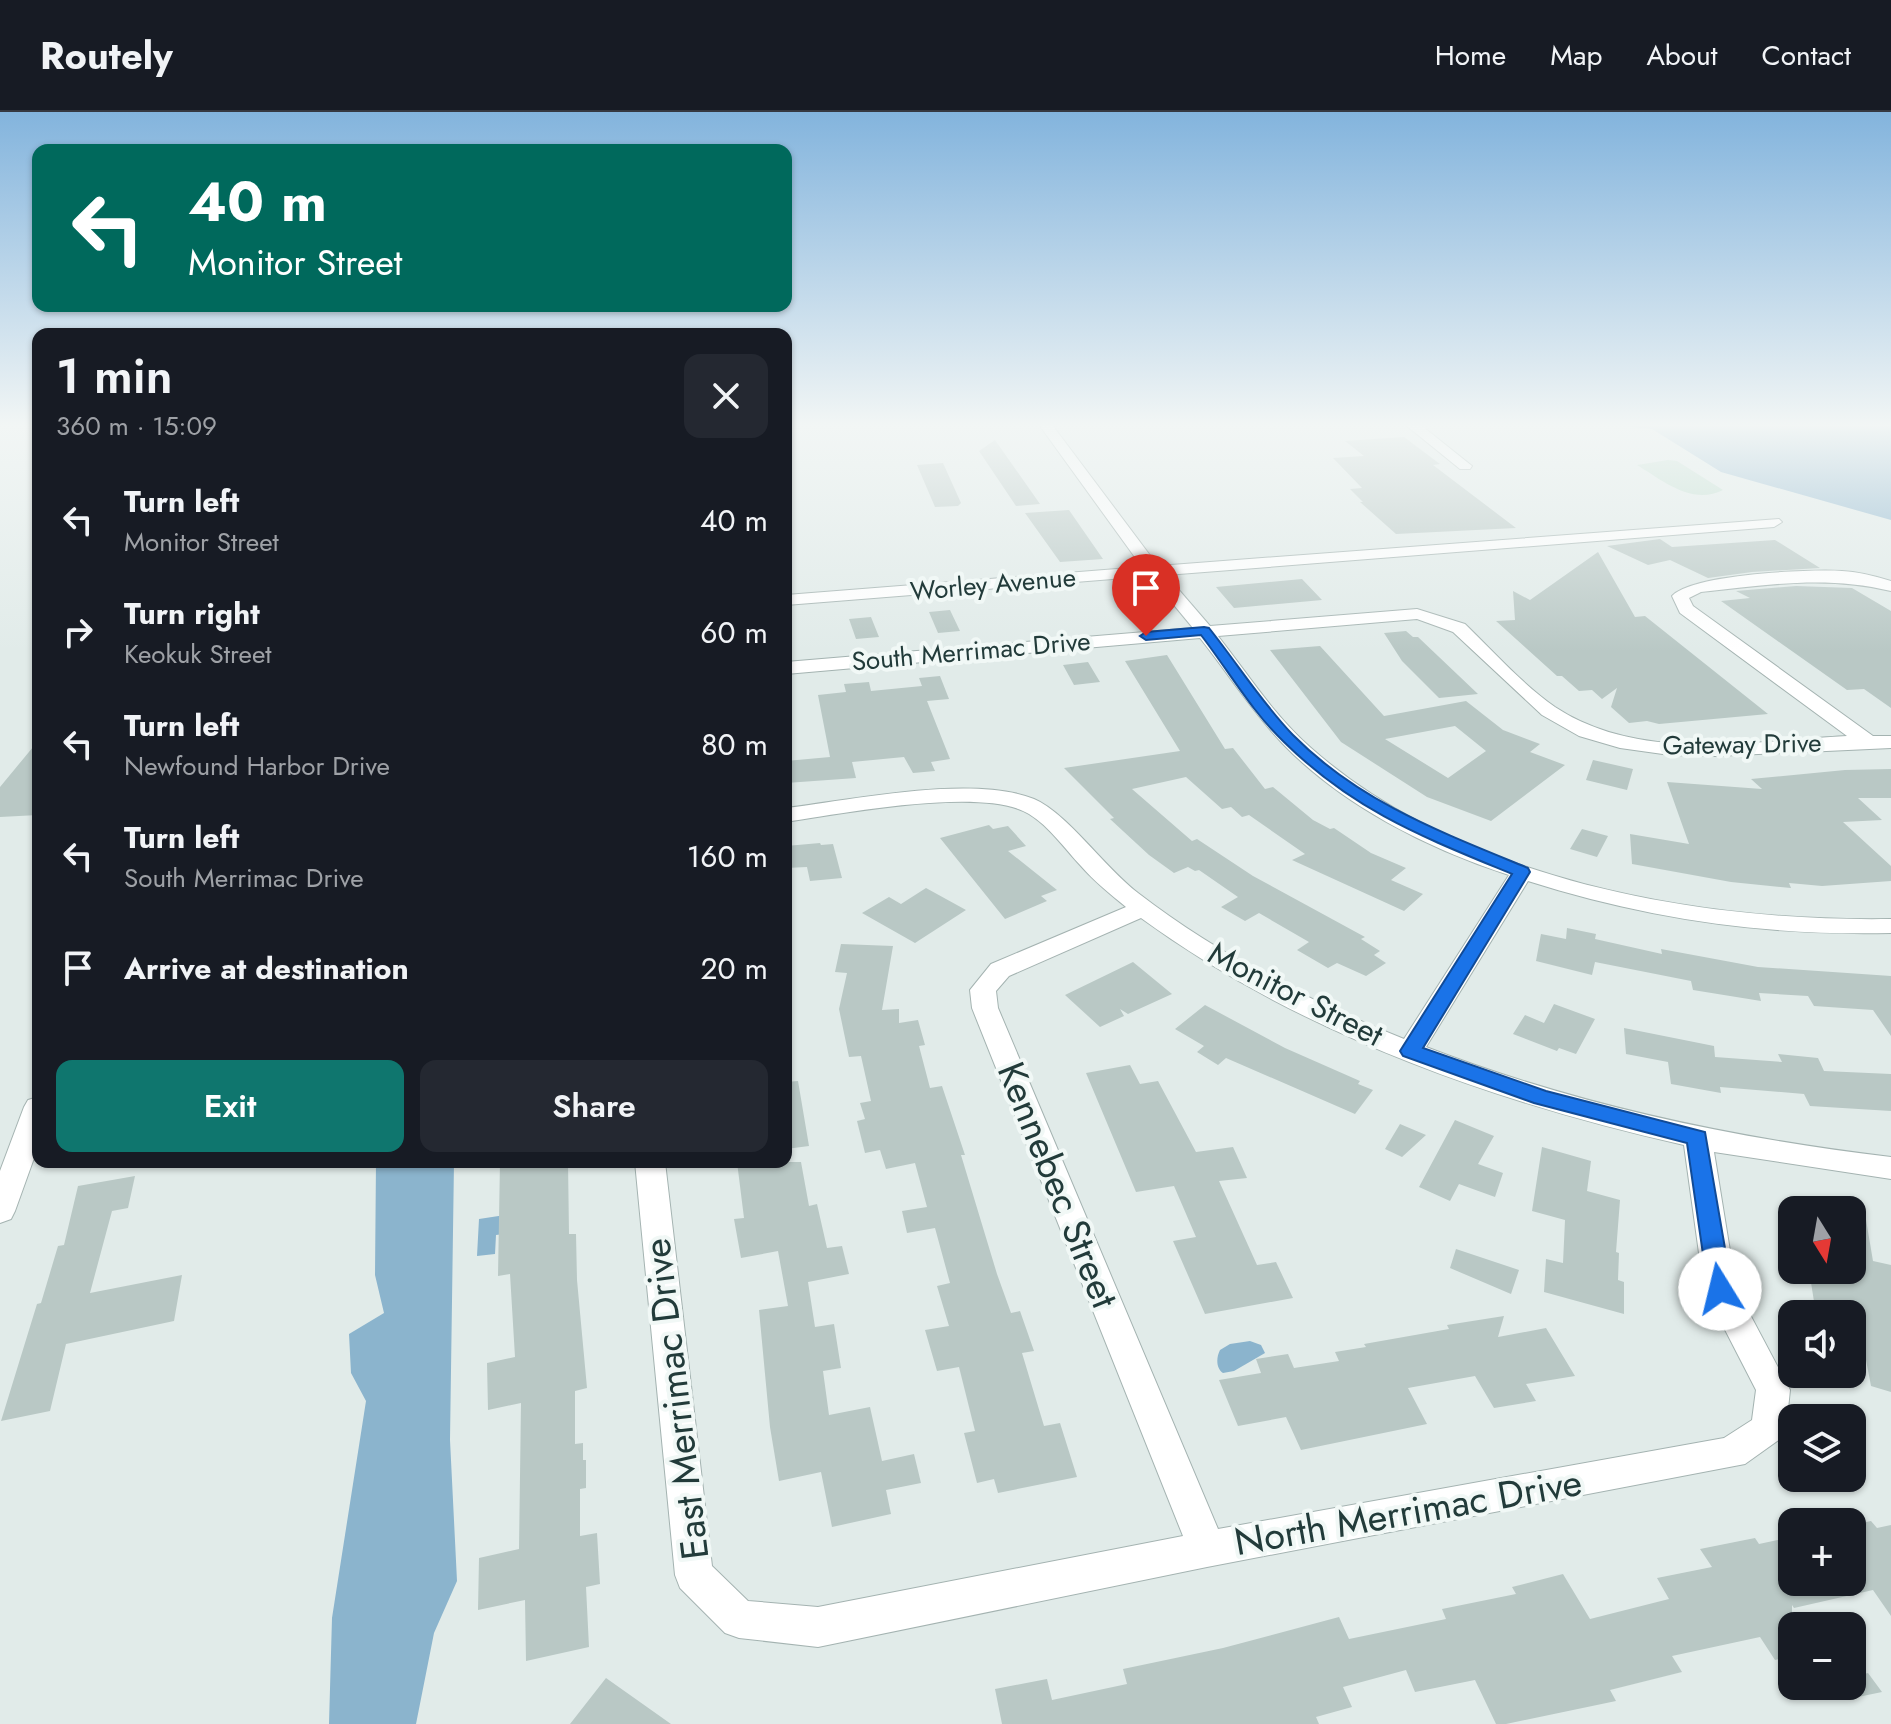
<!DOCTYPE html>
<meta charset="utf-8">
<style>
:root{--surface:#171b24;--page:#242831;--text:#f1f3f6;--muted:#9ea1a6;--line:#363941;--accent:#0f766e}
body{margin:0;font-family:Jost,sans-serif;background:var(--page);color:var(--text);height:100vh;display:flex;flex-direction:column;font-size:30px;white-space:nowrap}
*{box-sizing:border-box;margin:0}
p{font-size:26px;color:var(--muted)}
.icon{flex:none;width:44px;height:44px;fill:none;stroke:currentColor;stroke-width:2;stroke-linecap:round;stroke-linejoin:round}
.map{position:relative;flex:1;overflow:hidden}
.panel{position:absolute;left:32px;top:216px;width:760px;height:840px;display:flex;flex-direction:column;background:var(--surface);border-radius:16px;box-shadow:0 2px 6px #0004}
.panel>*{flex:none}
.top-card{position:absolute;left:32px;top:32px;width:760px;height:168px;border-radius:16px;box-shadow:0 2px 6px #0004;background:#00695c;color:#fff;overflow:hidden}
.needle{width:52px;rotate:169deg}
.tools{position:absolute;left:1778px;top:1084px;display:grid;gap:16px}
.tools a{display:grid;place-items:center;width:88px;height:88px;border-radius:16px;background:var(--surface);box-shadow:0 2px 6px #0004;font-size:40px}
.pin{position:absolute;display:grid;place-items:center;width:68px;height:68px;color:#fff;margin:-82px -34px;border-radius:50% 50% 50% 0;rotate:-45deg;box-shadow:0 0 8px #0007}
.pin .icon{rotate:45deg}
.me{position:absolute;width:88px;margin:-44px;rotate:351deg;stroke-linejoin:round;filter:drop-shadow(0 0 6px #0008)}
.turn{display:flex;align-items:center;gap:28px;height:168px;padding:0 24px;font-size:36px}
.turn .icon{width:104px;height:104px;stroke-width:2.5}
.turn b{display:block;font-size:56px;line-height:68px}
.round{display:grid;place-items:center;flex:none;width:84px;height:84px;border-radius:16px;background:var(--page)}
.headline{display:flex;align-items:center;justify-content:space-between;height:136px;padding:0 24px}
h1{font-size:48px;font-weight:600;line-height:60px}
.primary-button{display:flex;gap:16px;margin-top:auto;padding:16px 24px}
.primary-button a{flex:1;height:92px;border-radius:16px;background:var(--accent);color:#fff;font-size:32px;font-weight:600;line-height:92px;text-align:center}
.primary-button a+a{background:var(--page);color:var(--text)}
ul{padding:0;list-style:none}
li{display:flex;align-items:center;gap:24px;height:112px;padding:0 24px}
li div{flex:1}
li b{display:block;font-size:30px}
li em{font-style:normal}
header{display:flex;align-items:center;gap:48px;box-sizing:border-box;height:112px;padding:0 40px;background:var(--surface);border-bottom:2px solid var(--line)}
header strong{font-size:38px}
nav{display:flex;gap:44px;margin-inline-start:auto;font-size:28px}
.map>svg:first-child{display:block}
</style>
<header>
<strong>Routely</strong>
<nav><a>Home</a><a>Map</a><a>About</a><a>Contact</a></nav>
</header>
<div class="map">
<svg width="1891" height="1612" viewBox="0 0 1891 1612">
<rect width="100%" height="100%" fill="#e1ebe9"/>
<path fill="#bbdbcb" d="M1668,348L1677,349L1723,378C1692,394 1662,368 1637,353Z"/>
<path fill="#8bb4cd" d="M1622,314H1891V408L1721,360L1652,317Z
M376,1050H454L450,1328L457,1469L434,1521L416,1612H329L332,1506L366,1289L351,1261L349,1222L384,1201L375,1163Z
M512,1102V1121L496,1123L495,1142L477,1144L479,1107Z
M1250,1229L1261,1233L1265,1241L1234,1259L1223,1261C1216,1256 1216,1246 1220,1238L1230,1232Z"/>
<path fill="#b9c8c5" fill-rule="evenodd" d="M1404,325L1440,352L1433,353L1516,416L1396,422L1360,390H1363L1350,377L1362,376L1333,346L1364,344L1345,329Z
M995,328L1040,392L1016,394L979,339Z
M943,351L961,391L958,394L935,395L917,353Z
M1069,398L1103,447L1060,450L1025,401Z
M1660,427L1672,435L1775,428L1820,456L1752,460L1708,466L1670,448L1648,453L1607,434Z
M1598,440L1635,505L1645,504L1768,602L1659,612L1647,609L1629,611L1611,595L1617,576L1602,587L1592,578L1579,579L1562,564H1557L1496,509L1515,508L1513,479L1530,488Z
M1302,467L1322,488L1234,496L1216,475Z
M1796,474L1852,476L1891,499V596L1864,577L1847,578L1721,489L1750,486L1736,479Z
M950,498L960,519L938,521L929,500Z
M871,505L879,525L856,527L849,507Z
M1406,519L1413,525H1418L1478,582L1439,586L1402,549L1384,521Z
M1320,534L1384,604L1466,589L1503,618L1540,632L1530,640L1565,653L1491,709L1427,685L1341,630L1270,538ZM1455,614L1486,639L1448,666L1385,627Z
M1167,543L1225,637L1233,636L1265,677L1273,675L1313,708L1330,717L1334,716L1371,741L1406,756L1391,768L1423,782L1404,799L1292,748L1305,742L1249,703L1242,705L1231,695L1222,697L1186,665L1132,677L1192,729L1197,727L1253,764L1365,825L1361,827L1380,839L1374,843L1386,851L1366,864L1337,851L1328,856L1297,838L1309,830L1259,801L1245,809L1221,795L1238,785L1199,758L1195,759L1188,755L1174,761L1149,743L1110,707L1114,706L1064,656L1180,639L1125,549Z
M1088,550L1100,570L1074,573L1063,553Z
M940,564L949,587L927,589L950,647L931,650L935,659L913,661L904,645L852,650L856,666L786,671V649L830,645L818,583L846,580L844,572L869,570L871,579L922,574L919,566Z
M38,629V703L0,705V675Z
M1593,648L1633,657L1627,678L1586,668Z
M1891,657V686H1858L1882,708L1843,710L1891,754V769L1822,774L1789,771L1791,776L1731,770L1632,752L1630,722L1689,732L1667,670L1762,677L1751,667L1845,658Z
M989,713L993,717L1008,714L1026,734L1008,739L1057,778L1041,784L1047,789L1005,807L940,726Z
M1582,717L1608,724L1597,745L1570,737Z
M820,731L821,733L833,732L842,766L810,769L807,755L786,756V734Z
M926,776L966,798L915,831L862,801L889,785L901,792Z
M1567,816L1596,822L1595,827L1662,842L1661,837L1758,855L1891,864V924L1873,898L1814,894L1808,884L1759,881L1761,889L1693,878L1691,869L1595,850L1592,863L1536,849L1541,822L1566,827Z
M841,832L893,834L882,898L899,897V911L918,908L925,933L919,934L930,976L942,974L965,1043H961L997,1162L1011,1201L1020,1199L1034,1239L1022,1241L1044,1314L1060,1311L1077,1365L998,1381L994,1367L977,1371L964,1321L975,1319L959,1255L937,1259L925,1218L949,1214L937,1174L950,1171L935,1116L907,1121L902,1099L927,1095L915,1051L886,1057L880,1038L865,1041L857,1009L865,1007L860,991L871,989L861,944L849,945L839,897L847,861L835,860Z
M1133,850L1172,882L1128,902L1120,897L1124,904L1100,915L1065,883Z
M1554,892L1595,907L1576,942L1559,936L1557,939L1513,922L1525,903L1544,911Z
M1205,893L1285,936L1360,969L1358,972L1373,978L1355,1002L1226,946L1218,953L1197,940L1204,934L1175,917Z
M1624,916L1714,934L1715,945L1782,950L1778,942L1818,946L1824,959L1891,962V999L1810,994L1804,982L1720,975L1721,981L1671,972L1668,950L1626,942Z
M1130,953L1140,972L1158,969L1196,1040L1233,1035L1247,1066L1219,1069L1257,1153L1276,1150L1293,1186L1205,1202L1173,1129L1196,1125L1174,1074L1136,1080L1086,961Z
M798,969L809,1034L786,1037V970Z
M1455,1008L1494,1024L1478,1052L1503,1061L1495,1085L1459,1072L1450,1089L1419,1075Z
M1400,1012L1426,1023L1402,1045L1385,1037Z
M1542,1035L1591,1049L1587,1079L1620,1088L1616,1140L1619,1141L1618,1168L1624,1170V1202L1544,1180L1546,1147L1563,1151L1565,1108L1532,1099Z
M500,1050H568L569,1122H576L577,1168L587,1276L575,1279V1332L583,1331V1348H586V1376L580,1377V1424L597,1421L600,1472L586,1475L589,1535L526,1549L525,1488L478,1498L479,1446L519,1437L521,1291L488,1298L487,1251L515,1245L510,1162L498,1164Z
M737,1050H801L809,1094L817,1092L827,1136L842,1134L849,1162L808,1170L815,1215L834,1212L841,1256L823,1259L829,1303L870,1295L882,1349L914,1342L921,1371L886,1378L891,1402L832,1415L821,1360L779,1369L770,1315L759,1198L788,1194L778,1139L741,1146L734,1107L744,1106Z
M135,1064L128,1096L112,1099L90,1181L182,1163L174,1209L66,1232L50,1299L1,1309L37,1192L41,1191L58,1134L64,1133L78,1074Z
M1864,1096L1873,1149L1891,1153V1280L1871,1274L1862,1227L1852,1224V1202H1816L1809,1158H1852V1097Z
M1456,1137L1519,1158L1511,1182L1450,1156Z
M1504,1204L1498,1225L1546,1216L1575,1264L1526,1272L1536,1289L1494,1296L1475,1264L1408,1276L1427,1312L1301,1338L1286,1305L1238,1314L1219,1268L1261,1261L1256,1247L1288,1242L1294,1256L1339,1249L1335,1240L1366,1235L1364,1232L1449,1217L1447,1213Z
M1871,1409L1877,1416L1891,1413V1504L1873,1478L1794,1496L1792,1493V1544L1775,1548L1760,1525L1672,1544L1682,1560L1610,1578L1616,1589L1506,1612H1496L1475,1568L1415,1580L1406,1558L1343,1575L1352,1595L1316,1605L1319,1612H1002L995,1577L1047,1567L1052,1588L1127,1572L1123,1557L1223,1536L1339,1505L1349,1527L1446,1507L1442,1497L1516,1482L1512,1475L1563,1462L1590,1507L1669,1487L1657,1466L1712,1455L1700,1437L1755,1426L1759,1432L1792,1425V1470H1852V1413Z
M1868,1561L1882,1580L1858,1585L1852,1577V1565Z
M606,1566L671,1612H570Z"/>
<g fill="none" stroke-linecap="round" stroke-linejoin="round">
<g stroke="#a4b3b1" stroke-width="2">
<path id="minor" d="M1040,314H1053L1158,454L1779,407L1782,410L1774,415L1166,463L1210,514L1417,497L1465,512C1494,540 1522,572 1555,595C1640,651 1752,629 1847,624L1680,501L1672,484C1692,462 1809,457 1842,459C1859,460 1875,464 1891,469V479C1826,463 1766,473 1701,480L1689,486L1693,494L1873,624H1891V636L1715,644L1670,643L1620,636L1579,624L1542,603L1453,520L1417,507L1218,524C1248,562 1274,604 1311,636C1460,768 1698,810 1891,807V821C1766,824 1647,807 1528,769L1426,935C1576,993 1731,1026 1891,1045V1067L1714,1040L1736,1176L1790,1278L1786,1316L1780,1327L1745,1352L1207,1455L818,1535L739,1526L725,1521L680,1476L675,1463L635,1050H665L712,1454L748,1489L818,1495L1183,1424L972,896L970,878L991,852L1126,795C1110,782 1094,769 1081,754C1064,736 1050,715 1029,702C984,674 840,702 786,710V696C852,688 973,662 1034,687C1067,701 1105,756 1138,781C1217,842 1311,890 1404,927L1509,763C1428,737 1342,693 1283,632C1252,600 1228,561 1200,526L786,562V550L1193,516L1150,464L786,493V483L1142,455ZM1141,806C1300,922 1494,990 1684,1033L1704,1177L1756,1278L1752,1308L1724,1326L1218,1417L998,896L996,879L1009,864Z
M1407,314H1422L1472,354L1470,357H1460Z
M38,985V1035L15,1099L11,1107L0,1111V1059L24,995L28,988Z"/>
</g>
<use href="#minor" fill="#fff" fill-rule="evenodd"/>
</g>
<linearGradient id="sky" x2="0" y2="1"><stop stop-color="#83b4dd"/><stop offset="0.58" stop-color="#f2f6f5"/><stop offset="1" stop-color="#f2f6f5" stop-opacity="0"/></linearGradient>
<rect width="1891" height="540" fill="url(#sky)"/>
<path fill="#1a73e8" stroke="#114b97" stroke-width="2" d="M1204,515L1209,516C1237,551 1262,591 1293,623C1359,690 1443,721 1528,756L1530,760L1423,936L1546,979L1705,1020L1732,1177L1728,1184L1720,1187L1711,1184L1708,1177L1687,1031L1534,991L1403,944L1400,939L1512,762C1423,725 1354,699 1284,630C1252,600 1228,558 1201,523L1146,528L1140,524L1146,520Z"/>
<g text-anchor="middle" stroke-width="8" stroke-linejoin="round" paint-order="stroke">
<g font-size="26" fill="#223b3a" stroke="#f1f8f6">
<text transform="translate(993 472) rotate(-5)" y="9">Worley Avenue</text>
<text transform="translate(971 539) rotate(-5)" y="9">South Merrimac Drive</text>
<text transform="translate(1742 632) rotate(-1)" y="9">Gateway Drive</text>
</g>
<g font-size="32" fill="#223b3a" stroke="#f1f8f6">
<text transform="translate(1296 882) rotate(27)" y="11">Monitor Street</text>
</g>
<g font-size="38" fill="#223b3a" stroke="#f1f8f6">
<text transform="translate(1058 1073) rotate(68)" y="13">Kennebec Street</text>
<text transform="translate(676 1287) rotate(-97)" y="13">East Merrimac Drive</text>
<text transform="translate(1408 1400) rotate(-10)" y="13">North Merrimac Drive</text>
</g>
</g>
</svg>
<div class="tools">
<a><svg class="needle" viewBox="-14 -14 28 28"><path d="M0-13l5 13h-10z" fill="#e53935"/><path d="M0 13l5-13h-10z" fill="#9ea1a6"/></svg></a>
<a><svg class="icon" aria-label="sound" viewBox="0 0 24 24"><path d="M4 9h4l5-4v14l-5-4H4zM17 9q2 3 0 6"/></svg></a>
<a><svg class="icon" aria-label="layers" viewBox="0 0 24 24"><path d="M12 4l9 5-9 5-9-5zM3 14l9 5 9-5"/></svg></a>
<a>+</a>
<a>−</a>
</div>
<div class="pin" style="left:1146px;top:524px;background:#d93025"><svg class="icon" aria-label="arrive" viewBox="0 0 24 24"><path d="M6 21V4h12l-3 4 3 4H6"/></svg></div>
<svg class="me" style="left:1720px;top:1177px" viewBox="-20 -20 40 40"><circle r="19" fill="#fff"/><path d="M0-13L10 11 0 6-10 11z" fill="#1a73e8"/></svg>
<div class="top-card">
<div class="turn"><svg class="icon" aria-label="left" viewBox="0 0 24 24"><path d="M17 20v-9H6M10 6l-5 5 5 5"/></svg><div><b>40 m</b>Monitor Street</div></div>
</div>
<section class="panel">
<div class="headline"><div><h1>1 min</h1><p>360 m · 15:09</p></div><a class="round"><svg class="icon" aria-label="close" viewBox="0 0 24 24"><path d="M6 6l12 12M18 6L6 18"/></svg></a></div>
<ul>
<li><svg class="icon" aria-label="left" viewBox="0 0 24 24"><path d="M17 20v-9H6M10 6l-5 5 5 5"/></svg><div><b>Turn left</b><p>Monitor Street</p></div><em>40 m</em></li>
<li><svg class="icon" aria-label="right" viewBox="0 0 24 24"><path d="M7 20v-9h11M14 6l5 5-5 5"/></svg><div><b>Turn right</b><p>Keokuk Street</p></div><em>60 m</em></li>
<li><svg class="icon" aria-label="left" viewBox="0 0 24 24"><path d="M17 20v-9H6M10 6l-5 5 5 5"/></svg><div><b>Turn left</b><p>Newfound Harbor Drive</p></div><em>80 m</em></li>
<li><svg class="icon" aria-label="left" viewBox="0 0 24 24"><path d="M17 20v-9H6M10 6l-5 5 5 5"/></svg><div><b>Turn left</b><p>South Merrimac Drive</p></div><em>160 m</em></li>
<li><svg class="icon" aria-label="arrive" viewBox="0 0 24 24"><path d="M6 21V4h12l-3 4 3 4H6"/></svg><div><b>Arrive at destination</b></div><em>20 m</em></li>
</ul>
<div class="primary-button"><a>Exit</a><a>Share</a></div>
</section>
</div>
